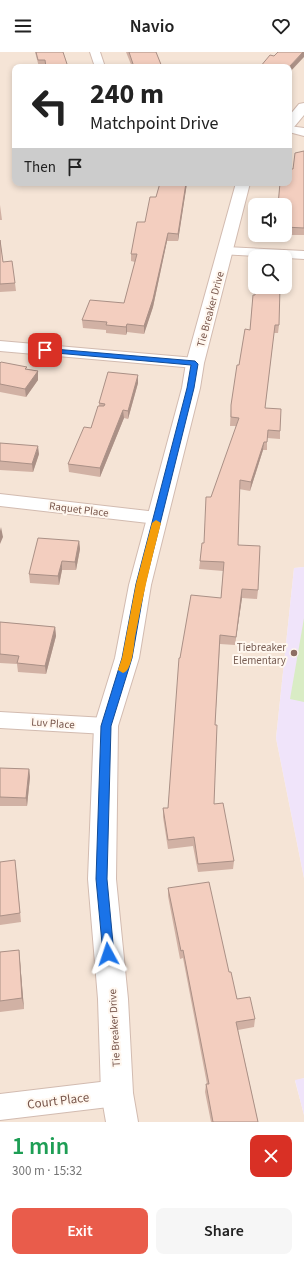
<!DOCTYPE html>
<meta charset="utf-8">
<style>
:root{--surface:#fff;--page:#f6f6f6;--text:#222;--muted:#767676;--accent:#e95c4b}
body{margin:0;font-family:"Source Sans 3",sans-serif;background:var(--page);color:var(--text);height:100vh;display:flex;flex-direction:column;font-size:15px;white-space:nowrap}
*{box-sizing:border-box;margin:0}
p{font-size:13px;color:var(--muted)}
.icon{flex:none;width:22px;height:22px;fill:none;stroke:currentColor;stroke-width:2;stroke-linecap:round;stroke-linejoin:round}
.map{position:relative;height:1070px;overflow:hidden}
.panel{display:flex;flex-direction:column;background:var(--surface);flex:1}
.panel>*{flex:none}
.guide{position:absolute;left:12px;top:12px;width:280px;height:122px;border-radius:8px;box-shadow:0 2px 6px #0003;background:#fff;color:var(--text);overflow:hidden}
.fabs{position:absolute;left:248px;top:146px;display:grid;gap:8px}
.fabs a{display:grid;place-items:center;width:44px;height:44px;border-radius:8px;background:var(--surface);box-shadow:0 2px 6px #0003;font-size:20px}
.pin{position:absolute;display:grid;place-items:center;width:34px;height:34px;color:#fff;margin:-17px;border-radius:8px;box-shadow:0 2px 6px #0006}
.me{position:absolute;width:44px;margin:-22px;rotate:355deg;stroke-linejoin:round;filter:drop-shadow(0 0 3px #0008)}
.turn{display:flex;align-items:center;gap:14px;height:84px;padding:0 12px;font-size:18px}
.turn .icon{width:52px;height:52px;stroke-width:2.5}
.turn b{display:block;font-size:28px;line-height:34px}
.then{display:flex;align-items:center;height:38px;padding:0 12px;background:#0003;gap:8px;font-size:15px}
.round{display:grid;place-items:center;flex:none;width:42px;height:42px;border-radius:8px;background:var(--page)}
.summary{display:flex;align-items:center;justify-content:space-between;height:68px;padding:0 12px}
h1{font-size:24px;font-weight:600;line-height:30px;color:#1e9e55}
.primary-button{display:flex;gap:8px;margin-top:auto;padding:8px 12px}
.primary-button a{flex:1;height:46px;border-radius:8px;background:var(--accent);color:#fff;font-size:16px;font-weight:600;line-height:46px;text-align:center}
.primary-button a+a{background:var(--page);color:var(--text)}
header{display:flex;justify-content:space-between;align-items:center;height:52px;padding:0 12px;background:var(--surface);font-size:18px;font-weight:600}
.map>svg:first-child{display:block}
</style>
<header><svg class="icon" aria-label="menu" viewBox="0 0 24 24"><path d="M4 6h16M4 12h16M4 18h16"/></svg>Navio<svg class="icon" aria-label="heart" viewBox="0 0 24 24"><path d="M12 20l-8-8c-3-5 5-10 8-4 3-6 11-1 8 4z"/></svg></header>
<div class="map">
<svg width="304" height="1070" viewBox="0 0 304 1070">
<rect width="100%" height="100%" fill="#fdf3e8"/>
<path fill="#f5e4d6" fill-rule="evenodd" d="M0,0H304V515L294,516L276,686L304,826V1026L295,1029L304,1063V1070H0ZM15,15H289V131H15ZM255,153H285V183H255ZM255,205H285V235H255Z"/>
<path fill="#f0e4fa" d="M304,515V826L276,686L294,516Z
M304,1026V1063L295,1028Z"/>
<path fill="#d9ecc5" d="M304,566V650L290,647Z"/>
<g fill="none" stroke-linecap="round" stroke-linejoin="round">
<g stroke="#d2bbb0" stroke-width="2">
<path id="minor" d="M90,0H100L105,15H95Z
M289,74L304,76V84L289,80Z
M226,195L304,199V207L221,202L219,199L221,196Z
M0,289L195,306L200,308L203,311L200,314L195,316L0,299Z
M0,442L157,460L163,462L166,466L163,470L157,472L0,454Z
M0,660L106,666L114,668L117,674L114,680L106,682L0,676Z
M117,1028L127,1032L131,1041L127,1050L117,1054L0,1068V1042Z"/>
</g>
<g stroke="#d2bbb0" stroke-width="2">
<path id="tertiary" d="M304,51V63L294,75L289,76V64L299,52Z
M236,131H250L204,311L200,336L151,533L139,606L118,674L116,827L128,947L133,1041L138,1070H106L101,1041L98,947L88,827L94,674L115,606L129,533L182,336L186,311Z"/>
</g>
<use href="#minor" fill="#fff" fill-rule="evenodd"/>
<use href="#tertiary" fill="#fff" fill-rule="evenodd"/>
</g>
<path fill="#d1b1a4" d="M35,0H63L68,15H45V14L39,15Z
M126,0H156L162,15H132Z
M304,99V183H285V153L293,117Z
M160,131H187L178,189H167L153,255L144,282L127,280L126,283L106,281V278L83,276L82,268L124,251L135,210L131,209V202L156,145Z
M0,153L2,168H0Z
M0,188L3,210L15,231L16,239L0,240Z
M253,243L279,273L278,281H274L265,356L280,379V387L267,386V398H263L250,439L239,437L238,493L258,538L257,547L242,546L235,593L220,592L215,673L214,752L234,809L233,817L198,820L193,794L168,797L163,765V756H168L180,606L221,546L223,519L199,517L200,509L236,374H230L231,353L239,313L250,278Z
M0,311L38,319V328L26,345L0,340Z
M138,323V331L128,367L124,366L100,425L69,420L68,412L91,376L99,354V351Z
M0,391L39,402L33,420L0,418Z
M79,489L80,497L76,518H62L59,533L30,531L29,522Z
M0,570L55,575L56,584L46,622L18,620L17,612L0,611Z
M0,716L29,717L30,725L27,754H0Z
M0,810L16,816L21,870L0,873Z
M168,836L229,920L237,947L255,967L254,975L238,978L258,1070H211L205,1040L206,1032H207L183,906L180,907L168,844Z
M19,898L20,909L24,957L0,960V900Z"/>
<path fill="#aa9086" d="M303,0H304V5L289,21V15Z
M186,131H187L178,189V182Z
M168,181L167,189L153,255L144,282V274Z
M127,272V280L126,283V275Z
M38,319V328L26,345L25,337Z
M138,323V331L128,367V359Z
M123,358L124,366L100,425V416Z
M264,390L263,398L250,439L251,430Z
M38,394L39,402L33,420L32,412Z
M1,475L3,485L0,492V479Z
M79,489L80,497L76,518L75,510Z
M62,509V518L59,533L58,524Z
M242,537V546L235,593Z
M55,575L56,584L46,622L45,614Z
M29,717L30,725L27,754L26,746Z
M19,898L20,909L24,957L22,946Z"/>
<path fill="#f3cebf" stroke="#aa9086" d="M36,0H63L68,15H46L45,8H38Z
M129,0H156L162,15H134Z
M278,0H303L289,15H260L270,3L274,4Z
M304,99V176L285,175V153H278L280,131H289V117H293L295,101Z
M160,131H186L178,182L168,181L153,247L144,274L127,272L126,275L106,273L107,270L82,268L90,248L124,251L137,202H131L137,170H145L150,145H156Z
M0,188L3,210L12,209L15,231L0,232Z
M256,235H280L279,273H275L265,356L281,357L280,379L268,378L267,390H264L251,430L240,428L238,493L260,494L258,538L242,537L236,585L220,583L215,673H217L214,752L223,751L234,809L198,812L194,785L168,788L163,756H168L179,606H180L191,543L221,546L224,510L200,509L202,491H204L206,445H211L239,366L231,365V353L237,313H239L245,277L250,278L253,243H255Z
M1,310L27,315L25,317L38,319L25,337L0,332V311Z
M108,320L138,323L128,359L123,358L100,416L68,412L84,375L91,376L98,354H104L105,352L99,351Z
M0,391L38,394L32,412L0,409Z
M38,486L79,489L75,510L62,509L58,524L29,522Z
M0,570L55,575L45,614L17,611L19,604L0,602Z
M0,716L29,717L26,746L0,745Z
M15,808L20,861L0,864V810Z
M209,830L229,920H231L237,947L250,945L255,967L236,970L258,1070H213L206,1032H209L183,898L181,899L168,836Z
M19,898L22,946L0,949V900Z"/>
<path fill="#1a73e8" stroke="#114b97" d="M42,296L195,309L198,312L194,336L145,532L132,606L111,674L107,827L114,902L113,906L108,907L104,906L103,902L96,827L101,674L122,606L136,532L187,336L191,313L45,300L42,299Z"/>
<path fill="#f59e0b" d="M156,468L161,471C151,509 142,547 135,585C134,594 132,619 123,621L118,618L122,606L136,532L152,471Z"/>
<circle fill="#8d6e63" stroke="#fff7ef" stroke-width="1.5" cx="294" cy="601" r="4"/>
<g text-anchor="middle" stroke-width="4" stroke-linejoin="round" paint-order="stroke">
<g font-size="11" fill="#78564b" stroke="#fff7ef">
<text transform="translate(210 257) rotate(-75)" y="4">Tie Breaker Drive</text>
<text transform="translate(79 457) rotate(7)" y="4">Raquet Place</text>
<text transform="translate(53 671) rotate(4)" y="4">Luv Place</text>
<text transform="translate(114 976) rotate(-93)" y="4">Tie Breaker Drive</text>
</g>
<g font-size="11" fill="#785e54" stroke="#fff7ef" text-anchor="end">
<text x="286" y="599">Tiebreaker<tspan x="286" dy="13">Elementary</tspan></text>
</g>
<g font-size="13" fill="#78564b" stroke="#fff7ef">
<text transform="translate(58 1048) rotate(-7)" y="5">Court Place</text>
</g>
</g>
</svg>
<div class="fabs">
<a><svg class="icon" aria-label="sound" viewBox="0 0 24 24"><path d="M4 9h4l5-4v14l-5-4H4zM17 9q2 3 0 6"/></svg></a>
<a><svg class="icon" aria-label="search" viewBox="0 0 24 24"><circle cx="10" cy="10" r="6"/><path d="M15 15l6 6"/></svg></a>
</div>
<div class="pin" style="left:45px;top:298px;background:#d93025"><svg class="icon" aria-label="arrive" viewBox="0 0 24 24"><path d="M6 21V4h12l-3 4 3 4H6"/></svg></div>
<svg class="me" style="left:108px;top:902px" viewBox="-20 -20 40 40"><path d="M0-17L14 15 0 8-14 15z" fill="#1a73e8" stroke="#fff" stroke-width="4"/></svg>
<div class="guide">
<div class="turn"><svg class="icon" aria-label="left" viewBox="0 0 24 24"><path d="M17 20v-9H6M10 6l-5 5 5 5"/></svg><div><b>240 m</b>Matchpoint Drive</div></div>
<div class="then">Then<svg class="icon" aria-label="arrive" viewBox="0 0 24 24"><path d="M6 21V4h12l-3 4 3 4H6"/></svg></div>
</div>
</div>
<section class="panel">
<div class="summary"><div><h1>1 min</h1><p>300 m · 15:32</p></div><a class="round" style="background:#d93025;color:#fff"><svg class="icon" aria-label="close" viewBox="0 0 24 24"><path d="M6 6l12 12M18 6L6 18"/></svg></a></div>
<div class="primary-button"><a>Exit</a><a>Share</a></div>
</section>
